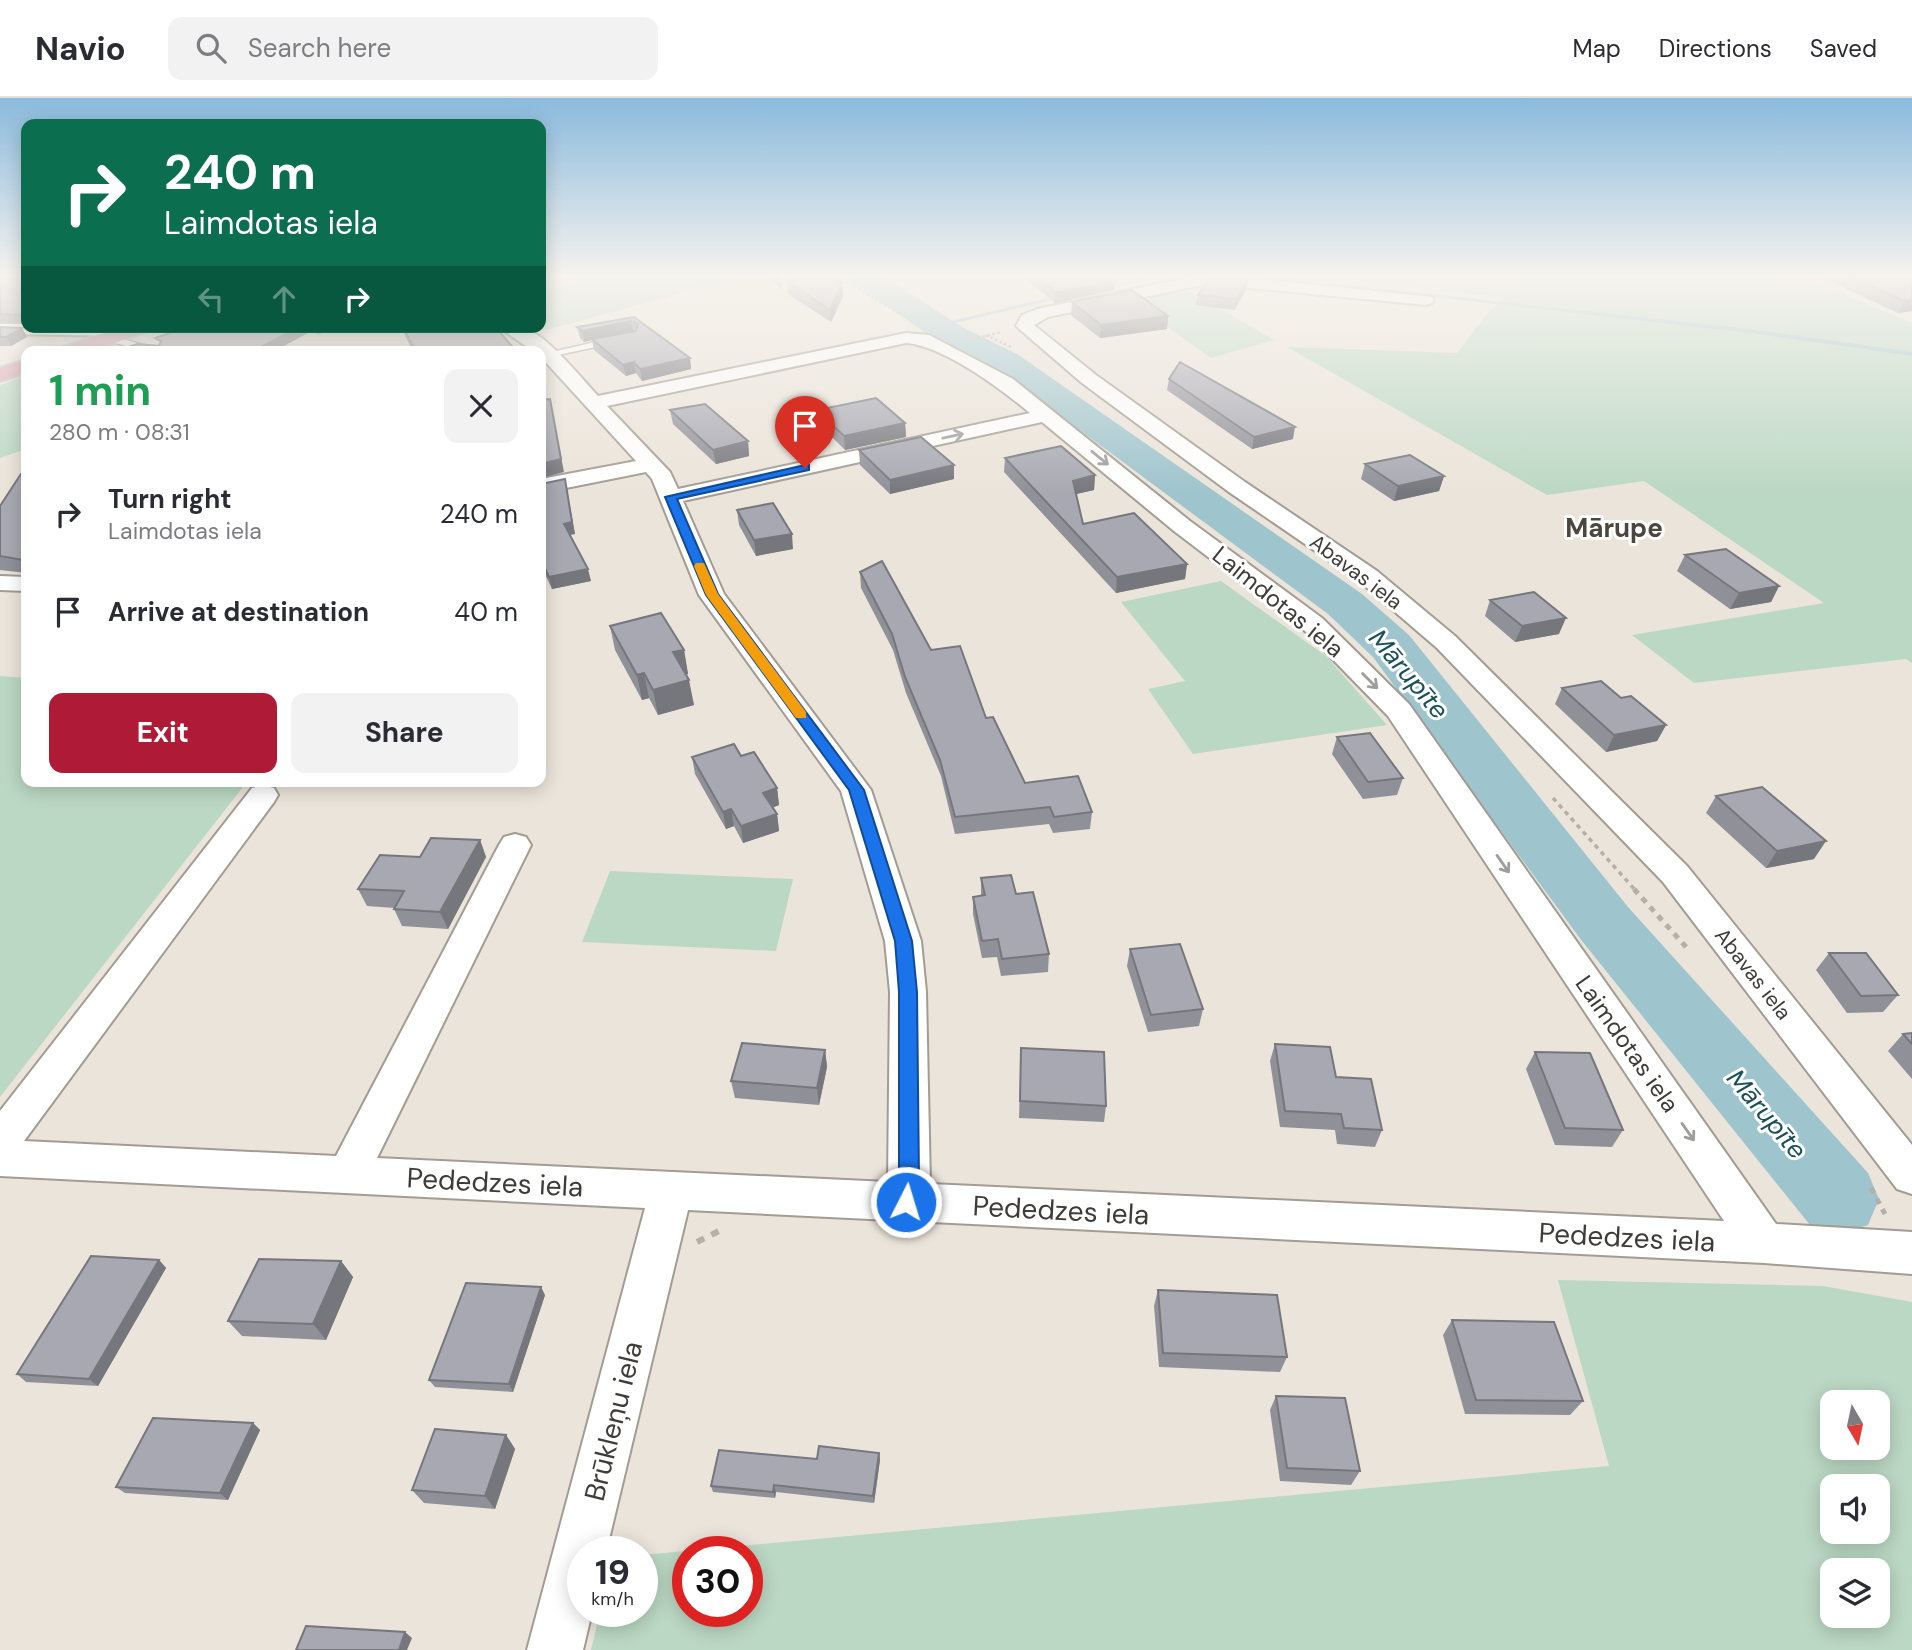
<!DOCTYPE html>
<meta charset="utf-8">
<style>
:root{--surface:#fff;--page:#f2f2f3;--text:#2b2b33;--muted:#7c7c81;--line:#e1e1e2;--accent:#af1b37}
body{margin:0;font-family:"DM Sans",sans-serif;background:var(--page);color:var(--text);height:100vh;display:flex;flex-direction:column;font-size:26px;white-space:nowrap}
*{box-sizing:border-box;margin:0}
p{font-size:23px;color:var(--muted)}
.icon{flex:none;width:38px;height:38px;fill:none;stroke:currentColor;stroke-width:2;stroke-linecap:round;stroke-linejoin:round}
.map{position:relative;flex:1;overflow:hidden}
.sheet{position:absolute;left:21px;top:248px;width:525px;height:441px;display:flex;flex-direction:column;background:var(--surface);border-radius:14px;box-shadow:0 4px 18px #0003}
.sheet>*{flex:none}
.banner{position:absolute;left:21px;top:21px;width:525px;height:214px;border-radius:14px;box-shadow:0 4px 18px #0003;background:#0b6e4f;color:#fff;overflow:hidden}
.needle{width:46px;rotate:171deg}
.fabs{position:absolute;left:1820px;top:1292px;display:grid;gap:14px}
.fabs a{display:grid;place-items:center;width:70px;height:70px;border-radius:14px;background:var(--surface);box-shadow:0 4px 18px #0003;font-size:35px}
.speed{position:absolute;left:567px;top:1438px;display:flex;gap:14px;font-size:35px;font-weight:700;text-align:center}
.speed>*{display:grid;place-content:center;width:91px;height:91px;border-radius:50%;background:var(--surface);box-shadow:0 4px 18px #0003;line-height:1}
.speed small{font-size:18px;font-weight:400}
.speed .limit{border:10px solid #d22;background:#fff;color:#111}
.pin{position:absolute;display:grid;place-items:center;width:60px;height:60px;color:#fff;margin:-72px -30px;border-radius:50% 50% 50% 0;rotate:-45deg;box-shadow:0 0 7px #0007}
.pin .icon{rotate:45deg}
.me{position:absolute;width:77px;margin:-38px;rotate:5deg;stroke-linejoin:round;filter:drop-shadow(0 0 5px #0008)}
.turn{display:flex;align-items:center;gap:24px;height:147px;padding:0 28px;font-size:32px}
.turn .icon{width:91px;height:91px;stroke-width:2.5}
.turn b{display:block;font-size:49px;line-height:60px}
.lanes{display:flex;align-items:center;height:66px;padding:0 28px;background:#0003;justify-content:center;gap:35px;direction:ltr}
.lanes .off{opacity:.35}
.round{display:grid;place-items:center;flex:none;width:74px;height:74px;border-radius:14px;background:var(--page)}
.head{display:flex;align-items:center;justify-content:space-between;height:119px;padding:0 28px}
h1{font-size:42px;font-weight:700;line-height:52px;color:#1e9e55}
.primary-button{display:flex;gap:14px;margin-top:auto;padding:14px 28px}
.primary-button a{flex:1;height:80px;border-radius:14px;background:var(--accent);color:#fff;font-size:28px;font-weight:700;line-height:80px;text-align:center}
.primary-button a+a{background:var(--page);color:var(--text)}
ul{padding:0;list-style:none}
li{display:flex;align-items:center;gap:21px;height:98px;padding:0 28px}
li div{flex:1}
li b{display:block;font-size:26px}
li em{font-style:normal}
header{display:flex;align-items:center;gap:42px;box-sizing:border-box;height:98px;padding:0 35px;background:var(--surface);border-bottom:2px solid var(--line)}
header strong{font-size:33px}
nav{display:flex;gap:38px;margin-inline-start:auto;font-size:24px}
.search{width:490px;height:63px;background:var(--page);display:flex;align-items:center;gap:18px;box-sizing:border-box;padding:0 24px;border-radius:14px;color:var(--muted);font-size:26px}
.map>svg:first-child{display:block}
</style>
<header>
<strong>Navio</strong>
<div class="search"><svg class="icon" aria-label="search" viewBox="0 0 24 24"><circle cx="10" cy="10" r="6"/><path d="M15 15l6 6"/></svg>Search here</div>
<nav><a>Map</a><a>Directions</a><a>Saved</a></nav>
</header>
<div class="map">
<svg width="1912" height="1552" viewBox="0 0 1912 1552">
<rect width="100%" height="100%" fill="#ebe4da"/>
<path fill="#e6d9c5" d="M704,178H829L850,190L795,204Z"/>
<path fill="#bbd8c4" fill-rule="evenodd" d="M590,178H704L722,184L547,232L540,229L541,195Z
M1303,178H1801L1912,225V565L1906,561L1694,585L1632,537L1824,505L1644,383L1547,397L1287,249L1457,255L1488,215L1505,199Z
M1183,189L1274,242L1211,260L1130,202Z
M26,278V351L0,360V287Z
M1221,483L1326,558L1387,627L1193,656L1148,591L1185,583L1121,504Z
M0,578L26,580V684H149L243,689L0,999Z
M610,773L793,781L776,853L582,844Z
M1558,1182L1823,1188L1912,1204V1552H591L600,1514H642V1457L1609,1368ZM1832,1304H1878V1349H1832ZM1832,1388H1878V1433H1832ZM688,1454H747V1514H688ZM1832,1472H1878V1517H1832Z"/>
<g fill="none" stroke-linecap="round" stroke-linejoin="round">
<path fill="#9ec4cd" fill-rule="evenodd" d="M1150,178H1161L1103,192L1100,190Z
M1250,178H1270L1757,232L1912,254V258L1757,236Z
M1064,196L1066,199L938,229L935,227Z"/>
<path fill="#9ec4cd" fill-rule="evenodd" d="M848,178H884L960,228L1017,256L1362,496L1409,537L1628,809L1868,1075L1879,1101L1868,1127L1839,1137L1810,1127L1582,843L1373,559L1328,516L1050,310L993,270L936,242L852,184Z"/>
<g stroke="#a29c93" stroke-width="3">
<path id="lane" d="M322,229H334L318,235V231Z
M109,237L161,252L163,254H147L106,242L104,240Z
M617,239L622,242L620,244L548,259L543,256Z"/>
</g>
<g stroke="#a29c93" stroke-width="4">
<path id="street" d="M1196,178H1231L1432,199L1434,202L1432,205L1426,207L1207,186L1048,219L1034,227L1096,277L1245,384L1377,473L1455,538L1687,768L1912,1047V1096L1897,1091L1663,784L1437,550L1359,483L1229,394L1082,285L1016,228L1022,217L1037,211Z
M0,226H26V229H136L139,233L130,238L0,236Z
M499,229C505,229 514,228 521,229C545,234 581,280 598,298L906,235L929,237L1013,281L1190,423L1322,520L1409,606L1776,1126L1912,1134V1176L1764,1165L688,1112L606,1454H583V1514H592L583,1552H527L645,1110L0,1078V1013L252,690L263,687L274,690L278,697L274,704L24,1043L336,1058L499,747L504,739L515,736L526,739L531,747L377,1060L888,1084L890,894L885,843L841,693L699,497L652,381L646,374L541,395V381L636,363L541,259V254H534ZM906,245C944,248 1001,291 1030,315L678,391L670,374L607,308ZM1042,324L1174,433L1304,532L1388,618L1724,1123L930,1086L926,894L921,843L871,692L724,496L683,403Z
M0,478L26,479V493L0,492Z"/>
</g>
<g stroke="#c5c4c3" stroke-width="4">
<path id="primary" d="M121,229H151L148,233L89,254H58L61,250Z
M26,262V275L0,283V270Z"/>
</g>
<path stroke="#b5b0a7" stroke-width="2.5" stroke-dasharray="2.5 2.5" stroke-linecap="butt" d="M837,178L901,217
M986,237L1011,249
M973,241L1002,234"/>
<path stroke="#b5b0a7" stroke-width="3.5" stroke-dasharray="4.5 4.5" stroke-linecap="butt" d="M1553,700L1636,793"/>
<path stroke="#b5b0a7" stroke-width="5" stroke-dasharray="6 6" stroke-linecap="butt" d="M1634,791L1687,850
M1871,1090L1885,1116"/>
<path stroke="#b5b0a7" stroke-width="6" stroke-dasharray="8 8" stroke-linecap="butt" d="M697,1144L721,1132"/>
<use href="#lane" fill="#fff" fill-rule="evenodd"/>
<use href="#street" fill="#fff" fill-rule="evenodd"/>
<use href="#primary" fill="#dda5b3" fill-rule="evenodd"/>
</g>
<path fill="#909099" d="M0,178H26V225L0,224Z
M763,178H781L783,192Z
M1022,178H1109L1115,183L1114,192L1055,205Z
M1819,178H1912V213L1898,215Z
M787,183L843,198L831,224L788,196Z
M1246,192L1234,212L1196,207L1198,197Z
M1072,204L1168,218L1167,231L1100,240L1071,217Z
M634,219L690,260L691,271L642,283L636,275L626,278L594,252L592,242L584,244L580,240L577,229Z
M0,229L22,230L27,239L11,248H0Z
M401,229H490L517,254H413Z
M1169,281L1293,341L1252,351L1167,292Z
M670,312L748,343L749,358L716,366L673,326Z
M817,312L905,325L906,339L845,352L819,326Z
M859,352L954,381L890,396L860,367Z
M1005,360L1095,377L1094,392L1076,396L1083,426L1187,466L1185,481L1116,495L1004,374Z
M1365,366L1444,378L1439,393L1394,403L1361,381Z
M26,375V475L0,472V408Z
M565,381L575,436L570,437L591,483L552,491L541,468V419H543Z
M737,412L793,451L756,458L739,427Z
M1685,457L1779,488L1771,504L1730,511L1677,473Z
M860,474L931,552L986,620L1025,685L1092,714L1090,731L1053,735L1049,726L955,736L941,678L906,595L893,552L861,490Z
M1490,502L1559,536L1515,544L1485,518Z
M610,528L684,552L688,576L686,577L694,607L658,617L649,600L642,602L615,552Z
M1562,590L1621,600L1666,627L1657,643L1606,654L1555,606Z
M1337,639L1403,680L1397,697L1363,701L1332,656Z
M741,658L777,690L779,707L772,710L777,716L779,733L743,745L734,728L726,731L695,676L692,659Z
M1716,698L1814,761L1766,770L1706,715Z
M480,742L486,759L448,831L402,828L394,811L395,810L367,808L358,791L420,759Z
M981,780L1016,796L1049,856L1048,874L1001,878L997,859L982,860L973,816V799L981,798Z
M1130,851L1203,911L1199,928L1148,934L1127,868Z
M1829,855L1898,897L1883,914L1847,915L1816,872Z
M1912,935V981L1888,953L1903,936Z
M1275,946L1336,979L1382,1032L1375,1049L1337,1046L1335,1032L1280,1029L1270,963Z
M1021,950L1106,1008L1104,1024L1019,1020Z
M825,952L827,969L819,1007L735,1000L731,983Z
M1535,954L1623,1032L1612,1049L1555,1047L1526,971Z
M159,1162L166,1170L98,1288L26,1284L17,1276Z
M341,1163L353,1179L326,1242L242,1238L228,1223Z
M1158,1192L1287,1259L1280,1274L1159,1269L1154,1208Z
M545,1197L513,1294L435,1289L429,1282Z
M1452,1222L1583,1303L1570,1317L1465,1316L1443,1237Z
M1276,1298L1360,1373L1351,1387L1280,1383L1270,1312Z
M253,1325L260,1332L228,1402L125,1395L116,1389Z
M506,1337L515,1351L495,1411L424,1405L412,1392Z
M879,1355L880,1362L874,1405L776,1394L775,1400L713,1394L711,1388L817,1361Z"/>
<path fill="#76767d" d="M1248,182L1246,192L1234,212L1236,201Z
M1115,183L1114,192L1055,205L1056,195Z
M842,185L843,198L831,224L830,212Z
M1912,202V213L1898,215L1904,203Z
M1168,218L1167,231L1100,240L1101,227Z
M631,223L633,233L584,244L582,233Z
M299,229H319L273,254H252Z
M22,230L27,239L11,248L6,239Z
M690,260L691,271L642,283L640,271Z
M634,264L636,275L626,278L623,267Z
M550,301L564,374L541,380V366Z
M905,325L906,339L845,352L844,338Z
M1295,329L1293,341L1252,351L1254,339Z
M748,343L749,358L716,366L713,352Z
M954,367V381L890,396V382Z
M1095,377L1094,392L1072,397L1073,383Z
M1444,378L1439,393L1394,403L1398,388Z
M565,381L575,436L567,437L564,426Z
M792,436L793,451L756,458L754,442Z
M1187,466L1185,481L1116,495L1117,479Z
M588,471L591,483L552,491L549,479Z
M1779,488L1771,504L1730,511L1739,495Z
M1566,520L1559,536L1515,544L1522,528Z
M684,552L688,576L677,579L673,554Z
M644,575L649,600L642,602L637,577Z
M689,582L694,607L658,617L653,592Z
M1666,627L1657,643L1606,654L1614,637Z
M777,690L779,707L766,712L763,695Z
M731,711L734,728L726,731L723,714Z
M777,716L779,733L743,745L741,728Z
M480,742L486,759L448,831L440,814Z
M1826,743L1814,761L1766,770L1777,753Z
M825,952L827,969L819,1007L817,990Z
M159,1162L166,1170L98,1288L89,1281Z
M341,1163L353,1179L326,1242L313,1226Z
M541,1189L545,1197L513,1294L509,1286Z
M253,1325L260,1332L228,1402L220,1395Z
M506,1337L515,1351L495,1411L485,1398Z
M879,1355L880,1362L874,1405L873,1398Z
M774,1387L776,1394L775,1400L773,1394Z
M405,1534L412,1540L407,1552H399Z"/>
<path fill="#a8a8b2" stroke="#76767d" stroke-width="2" d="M0,178H26V217L0,216V194L2,193H0Z
M813,178H831L842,185L830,212L787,183Z
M1035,178H1109L1115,183L1056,195Z
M1849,178H1912V202L1904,203Z
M1211,179L1248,182L1236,201L1198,197Z
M1132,192L1168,218L1101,227L1072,204Z
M634,219L690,260L640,271L634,264L623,267L592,241L636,233L638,226L631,223L582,233L577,229Z
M0,229L22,230L6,239H0Z
M188,229H299L252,254H114L137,246L159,248L161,243L155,240Z
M403,229H490L498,232L517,254H416Z
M1180,264L1295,329L1254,339L1169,281Z
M876,300L905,325L844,338L817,312Z
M550,301L561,361L541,366V302Z
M705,306L748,343L713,352L670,312Z
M921,339L954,367L890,382L859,352Z
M1061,348L1095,377L1073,383L1083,426L1134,415L1187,466L1117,479L1005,360Z
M1410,357L1444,378L1398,388L1365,366Z
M26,375V456L23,462L0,458V408L21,376Z
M565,381L572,424L564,426L588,471L549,479L541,462V419H543L541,402V386Z
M773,405L792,436L754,442L737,412Z
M1726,451L1779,488L1739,495L1685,457Z
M882,463L931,552L960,548L986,620L993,619L1025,685L1078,678L1092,714L1054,719L1050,709L955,719L940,662L905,579L892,536L860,474Z
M1534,494L1566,520L1522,528L1490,502Z
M661,515L684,552L673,554L689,582L653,592L644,575L637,577L610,528Z
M1601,583L1621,600L1631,598L1666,627L1614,637L1562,590Z
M1370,635L1403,680L1368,684L1337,639Z
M734,646L741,658L754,654L777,690L763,695L777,716L741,728L731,711L723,714L692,659Z
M1762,689L1826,743L1777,753L1716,698Z
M431,740L480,742L440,814L394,811L404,793L358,791L380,757L420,759Z
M1011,777L1016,796L1033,794L1049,856L1002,861L998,841L982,843L973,799L985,797L981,780Z
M1180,846L1203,911L1151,917L1130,851Z
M1829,855H1866L1898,897L1861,898Z
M1912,935V946L1903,936Z
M742,945L825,952L817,990L731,983Z
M1275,946L1330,949L1336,979L1371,981L1382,1032L1344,1030L1341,1016L1285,1013Z
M1021,950L1104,954L1106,1008L1020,1003Z
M1535,954L1590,955L1623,1032L1565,1030Z
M91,1158L159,1162L89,1281L17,1276Z
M259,1161L341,1163L313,1226L228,1223Z
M466,1185L541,1189L509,1286L429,1282Z
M1158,1192L1277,1197L1287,1259L1163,1255Z
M1452,1222L1554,1224L1583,1303L1476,1302Z
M1276,1298L1345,1300L1360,1373L1287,1370Z
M153,1320L253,1325L220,1395L116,1389Z
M435,1331L506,1337L485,1398L412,1392Z
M819,1348L879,1355L873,1398L774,1387L773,1394L711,1388L719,1352L817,1361Z
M306,1528L405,1534L399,1552H296Z"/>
<defs><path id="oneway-shaft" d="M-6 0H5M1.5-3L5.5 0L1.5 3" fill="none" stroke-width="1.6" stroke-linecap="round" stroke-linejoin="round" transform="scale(1.75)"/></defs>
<g stroke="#9e9e9c">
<use href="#oneway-shaft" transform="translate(953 338) rotate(-12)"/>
<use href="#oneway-shaft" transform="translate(1100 360) rotate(39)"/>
<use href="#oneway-shaft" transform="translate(1370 583) rotate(45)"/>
<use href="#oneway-shaft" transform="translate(1503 766) rotate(55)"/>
<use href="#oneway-shaft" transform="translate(1688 1034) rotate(55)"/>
</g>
<linearGradient id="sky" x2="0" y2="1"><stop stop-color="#8abadd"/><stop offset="0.45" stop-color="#f6f3ee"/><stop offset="1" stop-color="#f6f3ee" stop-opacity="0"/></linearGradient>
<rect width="1912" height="396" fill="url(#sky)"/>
<path fill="#1a73e8" stroke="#114b97" stroke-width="2" d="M805,367H809V372L677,401L718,496L864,692L912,843L917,894L919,1083L913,1111L906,1114L899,1111L896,1104L899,1083V894L895,843L849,692L706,497L665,399Z"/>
<path fill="#f59e0b" d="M696,465H704L718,496L806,614V620H796L706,497L694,468Z"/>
<g text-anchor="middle" stroke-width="6" stroke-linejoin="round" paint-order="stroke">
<g font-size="21" fill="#3e3c38" stroke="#fff">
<text transform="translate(1356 474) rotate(37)" y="7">Abavas iela</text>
<text transform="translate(1753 876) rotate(52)" y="7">Abavas iela</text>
</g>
<g font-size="24" fill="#3e3c38" stroke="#fff">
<text transform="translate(1278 504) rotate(39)" y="8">Laimdotas iela</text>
<text transform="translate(1627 946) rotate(55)" y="8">Laimdotas iela</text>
</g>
<g font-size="26" font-weight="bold" fill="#4b463e" stroke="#fff">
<text x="1614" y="439">Mārupe</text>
</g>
<g font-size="26" font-style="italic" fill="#194f5a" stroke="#fff">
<text transform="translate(1409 576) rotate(50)" y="9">Mārupīte</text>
<text transform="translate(1767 1016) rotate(50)" y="9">Mārupīte</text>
</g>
<g font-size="28" fill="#3e3c38" stroke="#fff">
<text transform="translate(495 1084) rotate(3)" y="10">Pededzes iela</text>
<text transform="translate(1061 1112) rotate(3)" y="10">Pededzes iela</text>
<text transform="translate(1627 1139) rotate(3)" y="10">Pededzes iela</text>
<text transform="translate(613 1323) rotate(-76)" y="10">Brūkleņu iela</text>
</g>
</g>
</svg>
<div class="fabs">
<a><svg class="needle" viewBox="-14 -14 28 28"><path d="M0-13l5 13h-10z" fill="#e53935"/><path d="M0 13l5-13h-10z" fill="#7c7c81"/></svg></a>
<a><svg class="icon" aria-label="sound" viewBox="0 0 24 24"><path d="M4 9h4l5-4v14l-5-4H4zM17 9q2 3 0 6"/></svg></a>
<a><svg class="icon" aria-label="layers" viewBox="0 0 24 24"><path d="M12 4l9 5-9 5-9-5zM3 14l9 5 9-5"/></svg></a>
</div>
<div class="speed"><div>19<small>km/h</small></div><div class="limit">30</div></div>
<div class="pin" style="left:805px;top:370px;background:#d93025"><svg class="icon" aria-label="arrive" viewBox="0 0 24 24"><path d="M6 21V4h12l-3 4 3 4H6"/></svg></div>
<svg class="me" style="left:906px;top:1104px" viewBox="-20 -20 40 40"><circle r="17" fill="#1a73e8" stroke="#fff" stroke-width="3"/><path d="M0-11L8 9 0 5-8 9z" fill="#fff"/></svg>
<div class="banner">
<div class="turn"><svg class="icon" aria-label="right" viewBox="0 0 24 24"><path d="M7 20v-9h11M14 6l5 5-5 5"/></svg><div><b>240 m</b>Laimdotas iela</div></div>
<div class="lanes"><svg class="icon off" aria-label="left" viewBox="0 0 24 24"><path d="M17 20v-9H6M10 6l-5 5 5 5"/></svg><svg class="icon off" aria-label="ahead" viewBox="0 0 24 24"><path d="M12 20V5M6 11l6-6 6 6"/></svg><svg class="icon" aria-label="right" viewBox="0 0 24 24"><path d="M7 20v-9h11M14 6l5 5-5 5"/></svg></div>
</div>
<section class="sheet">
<div class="head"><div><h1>1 min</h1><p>280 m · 08:31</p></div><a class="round"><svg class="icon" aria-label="close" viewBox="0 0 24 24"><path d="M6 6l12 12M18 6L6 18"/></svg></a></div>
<ul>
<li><svg class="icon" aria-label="right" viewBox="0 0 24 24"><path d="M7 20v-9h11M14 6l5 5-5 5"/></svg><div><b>Turn right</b><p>Laimdotas iela</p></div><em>240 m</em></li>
<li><svg class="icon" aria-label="arrive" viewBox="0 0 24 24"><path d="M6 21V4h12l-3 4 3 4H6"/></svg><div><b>Arrive at destination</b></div><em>40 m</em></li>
</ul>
<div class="primary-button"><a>Exit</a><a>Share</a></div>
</section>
</div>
